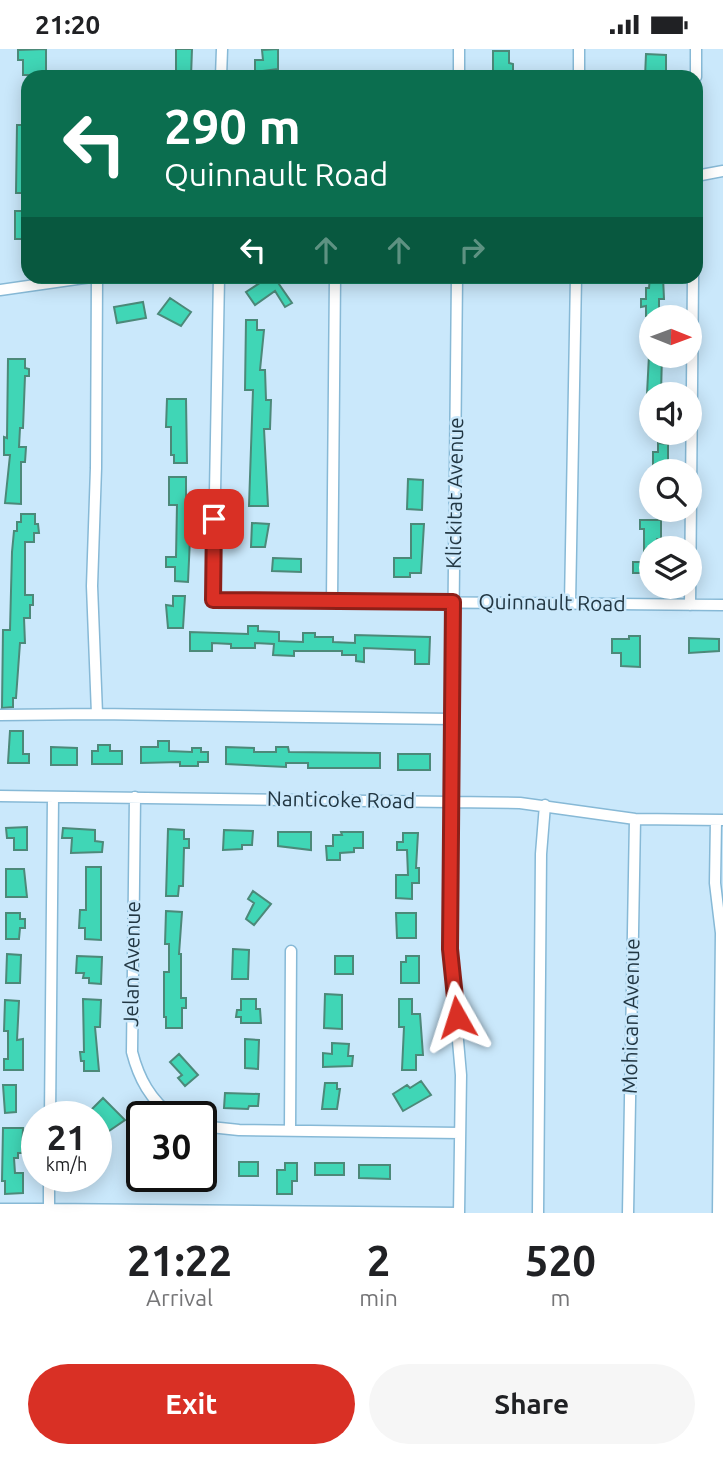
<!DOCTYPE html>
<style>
:root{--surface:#fff;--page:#f6f6f6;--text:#202124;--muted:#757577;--accent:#d93025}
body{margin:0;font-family:Ubuntu,sans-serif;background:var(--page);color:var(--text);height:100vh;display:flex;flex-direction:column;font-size:26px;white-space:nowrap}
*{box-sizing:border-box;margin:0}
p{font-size:23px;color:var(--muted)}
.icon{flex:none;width:38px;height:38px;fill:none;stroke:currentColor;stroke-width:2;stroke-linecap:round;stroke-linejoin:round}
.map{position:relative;height:1164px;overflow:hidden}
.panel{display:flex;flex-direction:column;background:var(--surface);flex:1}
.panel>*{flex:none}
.top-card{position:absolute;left:21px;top:21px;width:682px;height:214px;border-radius:21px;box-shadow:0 4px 18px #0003;background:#0b6e4f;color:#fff;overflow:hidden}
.needle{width:46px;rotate:91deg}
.fabs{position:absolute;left:639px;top:256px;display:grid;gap:14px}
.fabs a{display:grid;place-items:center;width:63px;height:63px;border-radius:50%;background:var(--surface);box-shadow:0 4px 18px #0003;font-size:35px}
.speed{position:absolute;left:21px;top:1052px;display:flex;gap:14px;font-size:35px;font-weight:700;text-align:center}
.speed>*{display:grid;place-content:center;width:91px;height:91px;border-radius:50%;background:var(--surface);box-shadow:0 4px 18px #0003;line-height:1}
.speed small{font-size:18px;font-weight:400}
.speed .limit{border:4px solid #111;border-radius:10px;background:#fff;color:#111}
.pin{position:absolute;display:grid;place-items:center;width:60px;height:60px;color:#fff;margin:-30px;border-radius:14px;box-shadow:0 4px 10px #0006}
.me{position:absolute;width:77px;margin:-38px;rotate:354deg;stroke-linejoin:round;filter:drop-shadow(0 0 5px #0008)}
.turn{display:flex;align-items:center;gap:24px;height:147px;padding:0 28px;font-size:32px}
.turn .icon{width:91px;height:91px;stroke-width:2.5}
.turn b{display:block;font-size:49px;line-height:60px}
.lanes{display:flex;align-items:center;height:66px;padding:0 28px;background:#0003;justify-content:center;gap:35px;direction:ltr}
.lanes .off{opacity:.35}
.eta{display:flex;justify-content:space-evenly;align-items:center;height:119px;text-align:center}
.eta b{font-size:42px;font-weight:600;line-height:49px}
.button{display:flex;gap:14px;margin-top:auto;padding:14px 28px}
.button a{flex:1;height:80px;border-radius:42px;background:var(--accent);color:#fff;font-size:28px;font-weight:600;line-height:80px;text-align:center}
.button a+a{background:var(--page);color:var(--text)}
.status{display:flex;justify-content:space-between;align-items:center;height:49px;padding:0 35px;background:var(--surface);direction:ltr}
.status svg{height:19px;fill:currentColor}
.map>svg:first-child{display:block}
</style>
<div class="status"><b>21:20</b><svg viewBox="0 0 49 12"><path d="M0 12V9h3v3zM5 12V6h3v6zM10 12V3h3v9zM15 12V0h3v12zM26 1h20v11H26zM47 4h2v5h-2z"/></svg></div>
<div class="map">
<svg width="723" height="1164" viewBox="0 0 723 1164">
<rect width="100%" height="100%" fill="#cae8fb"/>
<path fill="#40d6b6" stroke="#4c8979" stroke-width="2" d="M46,0V26H23V11H18V1Z
M176,0H192L191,28H176Z
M278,0V20L255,23V11H263L262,1Z
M493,2H509V14L513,15V22H503V28H493Z
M646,5L666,6V28H645Z
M17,76H28V144H16Z
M15,162H28V190H15Z
M269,228H274L292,254L285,258L275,242L255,256L246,243Z
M650,228H663L664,250H659V267H646V257L641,258V250H646V239H649Z
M170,249L191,263L181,277L158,265Z
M143,253L146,269L117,274L114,258Z
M246,271H257V281H264L260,321H265L266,351H271L270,380H264L268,457H249L253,341H245Z
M649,306H662L661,345H647Z
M8,310H25V319L29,320V327H25L23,379H20L19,398H26L25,413H21V455L5,454L10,406H4V388L7,389Z
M167,350H186L187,414H174V406H171V378H166Z
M658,394L668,395V422H653V403H658Z
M169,428H186V467H191L188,533L175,532V518H166V508H176L177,456H169Z
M408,430L423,431L422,461L407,460Z
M21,465H35V475H38L39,484H34V493H25V546H33V556H30V569H24L25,594H20L16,649H13V658L2,659L3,581H10L12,503L14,482H17V473H21Z
M640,471H661V490H657V499H651V524H633V513H644V480H640Z
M252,474L269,475L265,498H251Z
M411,475H424L421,524H410V528H394V509H411Z
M273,509L301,510V523L272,522Z
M173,547H185L183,579H168L166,556L173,557Z
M248,577H258V582L279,583V592L303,593V584H315V588H333V593L355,594V586L430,588L429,615H415V601L364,599V613L356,612V606H342V602H294V607L273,606L274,595L255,594V599H231V595L212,594V602H190V583L248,585Z
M629,587H640V618L621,617V604H612V590H629Z
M689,589L719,590V602L689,604Z
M10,682H23V705H29V714H8Z
M158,692H169V702L192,703V699H201V703H208V713H198V717H180V713L141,714V698H158Z
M98,696H110V702H122V715H92V702H98Z
M51,698L77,699V716H51Z
M226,698L254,699V703H276V698H288L289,703L380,704V719H308V714H286V718L226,715Z
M398,705H430V721H398Z
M27,778V801H14V789H7L6,779Z
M63,779L95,781V792L103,793L102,803L71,804L72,789H62Z
M168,780L184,781V790H189V799H184L183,837H179L178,847H166Z
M224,781L253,782L252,796H242V800L223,801Z
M278,783H311V801L278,797Z
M341,783H363V799H354V803L340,804V811H327L326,797H333V786H342Z
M403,784H418L416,819H419V834H412V850L396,849V826H408L407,801H397V793H403Z
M86,818H101V891L85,890V879H79L80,861H86Z
M6,820H24L27,848H6Z
M253,842L271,855L254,876L246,870L254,854L248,850Z
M166,862L182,863L179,905H181V949H186V959H182V979H166V968H164V923H169V895H165Z
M6,864H20V870H25V879H20L19,890H6Z
M396,864H416V889H397Z
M233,900L249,901L248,930H232Z
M7,905L21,906L20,934H6Z
M77,907L102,908L101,935L89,934V929H83L84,924H76Z
M335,907H353V925H335Z
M406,907H419V934H401V913H406Z
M325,945L342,946V980L324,979Z
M83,950L101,951L100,978H95L99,1022H84V1012H81L80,1003H84Z
M241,950H256V960H260L261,974H241V968H236L237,961H241Z
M399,950H412V965H420L423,1006H416V1021H402L404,978H399Z
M5,951L19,952L17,991L23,990V1021H4V1010H8V982H4Z
M245,990L259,991L258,1020L245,1019Z
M332,994L349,995L348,1007H353L352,1017L323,1018V1004L332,1005Z
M179,1005L198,1026L185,1037L178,1029L182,1026L170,1013Z
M421,1032L431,1046L403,1062L393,1045L407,1036L410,1039Z
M325,1034H337V1040H340L337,1060H322Z
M3,1036H16V1063L5,1064Z
M225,1044L259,1045L258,1057H249L248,1060L224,1059Z
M103,1049L125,1071L106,1084L96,1075V1068H84Z
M3,1079H23L22,1104H18V1109H14L15,1124H23V1144L5,1145V1132H2Z
M239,1113H258V1127H239Z
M285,1114H297V1132H292V1145H277V1121H285Z
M315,1114H344V1126H315Z
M359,1116H390V1130L359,1129Z"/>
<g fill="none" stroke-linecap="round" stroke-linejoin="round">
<g stroke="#87b9d6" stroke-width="13">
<path id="minor" d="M221,28L222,0
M459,28V0
M579,28V0
M696,28V0
M696,127L723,122
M219,228L213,551L723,556
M457,228L450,900L461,1026L459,1164
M0,241L91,228
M332,552L335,228
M570,555L576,228
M690,556L693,228
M97,665L451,670
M0,666L97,665L92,537L96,419L97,228
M0,747L520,754L635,770L723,771
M135,748L132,1003C139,1030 150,1050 173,1068
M716,771L715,834L721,884L718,1164
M50,1068L53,748
M201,1077L239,1081L460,1084
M290,1081L291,902
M0,1160H49V1127
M49,1160L459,1164
M538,1164L541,805L545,756
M628,1164L635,770"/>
</g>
<use href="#minor" stroke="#fff" stroke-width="10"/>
</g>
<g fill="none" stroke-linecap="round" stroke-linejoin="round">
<g stroke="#8d1f18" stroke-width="18">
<path id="route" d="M214,470L213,551L453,553L450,900L457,968"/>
</g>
<use href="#route" stroke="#d93025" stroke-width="12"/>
</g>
<g text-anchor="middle" stroke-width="5" stroke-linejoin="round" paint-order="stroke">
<g font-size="21" fill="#223743" stroke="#cae8fb">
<text transform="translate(455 444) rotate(-89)" y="7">Klickitat Avenue</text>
<text transform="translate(552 554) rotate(1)" y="7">Quinnault Road</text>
<text transform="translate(341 751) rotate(1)" y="7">Nanticoke Road</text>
<text transform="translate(132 915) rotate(-89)" y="7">Jelan Avenue</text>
<text transform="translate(631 967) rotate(-89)" y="7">Mohican Avenue</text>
</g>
</g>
</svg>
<div class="fabs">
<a><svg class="needle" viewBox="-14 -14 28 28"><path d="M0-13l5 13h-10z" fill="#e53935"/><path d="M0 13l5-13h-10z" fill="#757577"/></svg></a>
<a><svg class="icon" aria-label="sound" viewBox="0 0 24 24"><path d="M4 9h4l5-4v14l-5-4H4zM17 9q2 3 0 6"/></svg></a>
<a><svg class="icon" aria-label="search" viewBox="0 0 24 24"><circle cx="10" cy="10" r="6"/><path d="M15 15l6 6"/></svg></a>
<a><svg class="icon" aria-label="layers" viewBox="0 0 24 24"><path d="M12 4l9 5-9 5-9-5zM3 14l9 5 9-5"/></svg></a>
</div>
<div class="speed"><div>21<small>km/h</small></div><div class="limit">30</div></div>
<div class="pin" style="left:214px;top:470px;background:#d93025"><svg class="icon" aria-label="arrive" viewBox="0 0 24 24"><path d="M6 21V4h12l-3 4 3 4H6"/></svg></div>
<svg class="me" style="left:457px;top:968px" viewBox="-20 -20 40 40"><path d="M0-17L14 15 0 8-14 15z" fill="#d93025" stroke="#fff" stroke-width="4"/></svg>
<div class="top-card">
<div class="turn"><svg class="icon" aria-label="left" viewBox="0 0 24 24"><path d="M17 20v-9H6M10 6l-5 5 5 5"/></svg><div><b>290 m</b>Quinnault Road</div></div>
<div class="lanes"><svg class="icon" aria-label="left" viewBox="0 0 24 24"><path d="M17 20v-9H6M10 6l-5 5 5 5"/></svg><svg class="icon off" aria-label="ahead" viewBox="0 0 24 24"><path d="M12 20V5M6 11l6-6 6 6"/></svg><svg class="icon off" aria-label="ahead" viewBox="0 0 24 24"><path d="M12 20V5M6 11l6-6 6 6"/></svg><svg class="icon off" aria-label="right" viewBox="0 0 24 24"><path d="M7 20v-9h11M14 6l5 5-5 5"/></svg></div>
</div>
</div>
<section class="panel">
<div class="eta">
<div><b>21:22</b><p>Arrival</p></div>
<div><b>2</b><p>min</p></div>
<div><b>520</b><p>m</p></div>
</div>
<div class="button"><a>Exit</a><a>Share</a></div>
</section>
